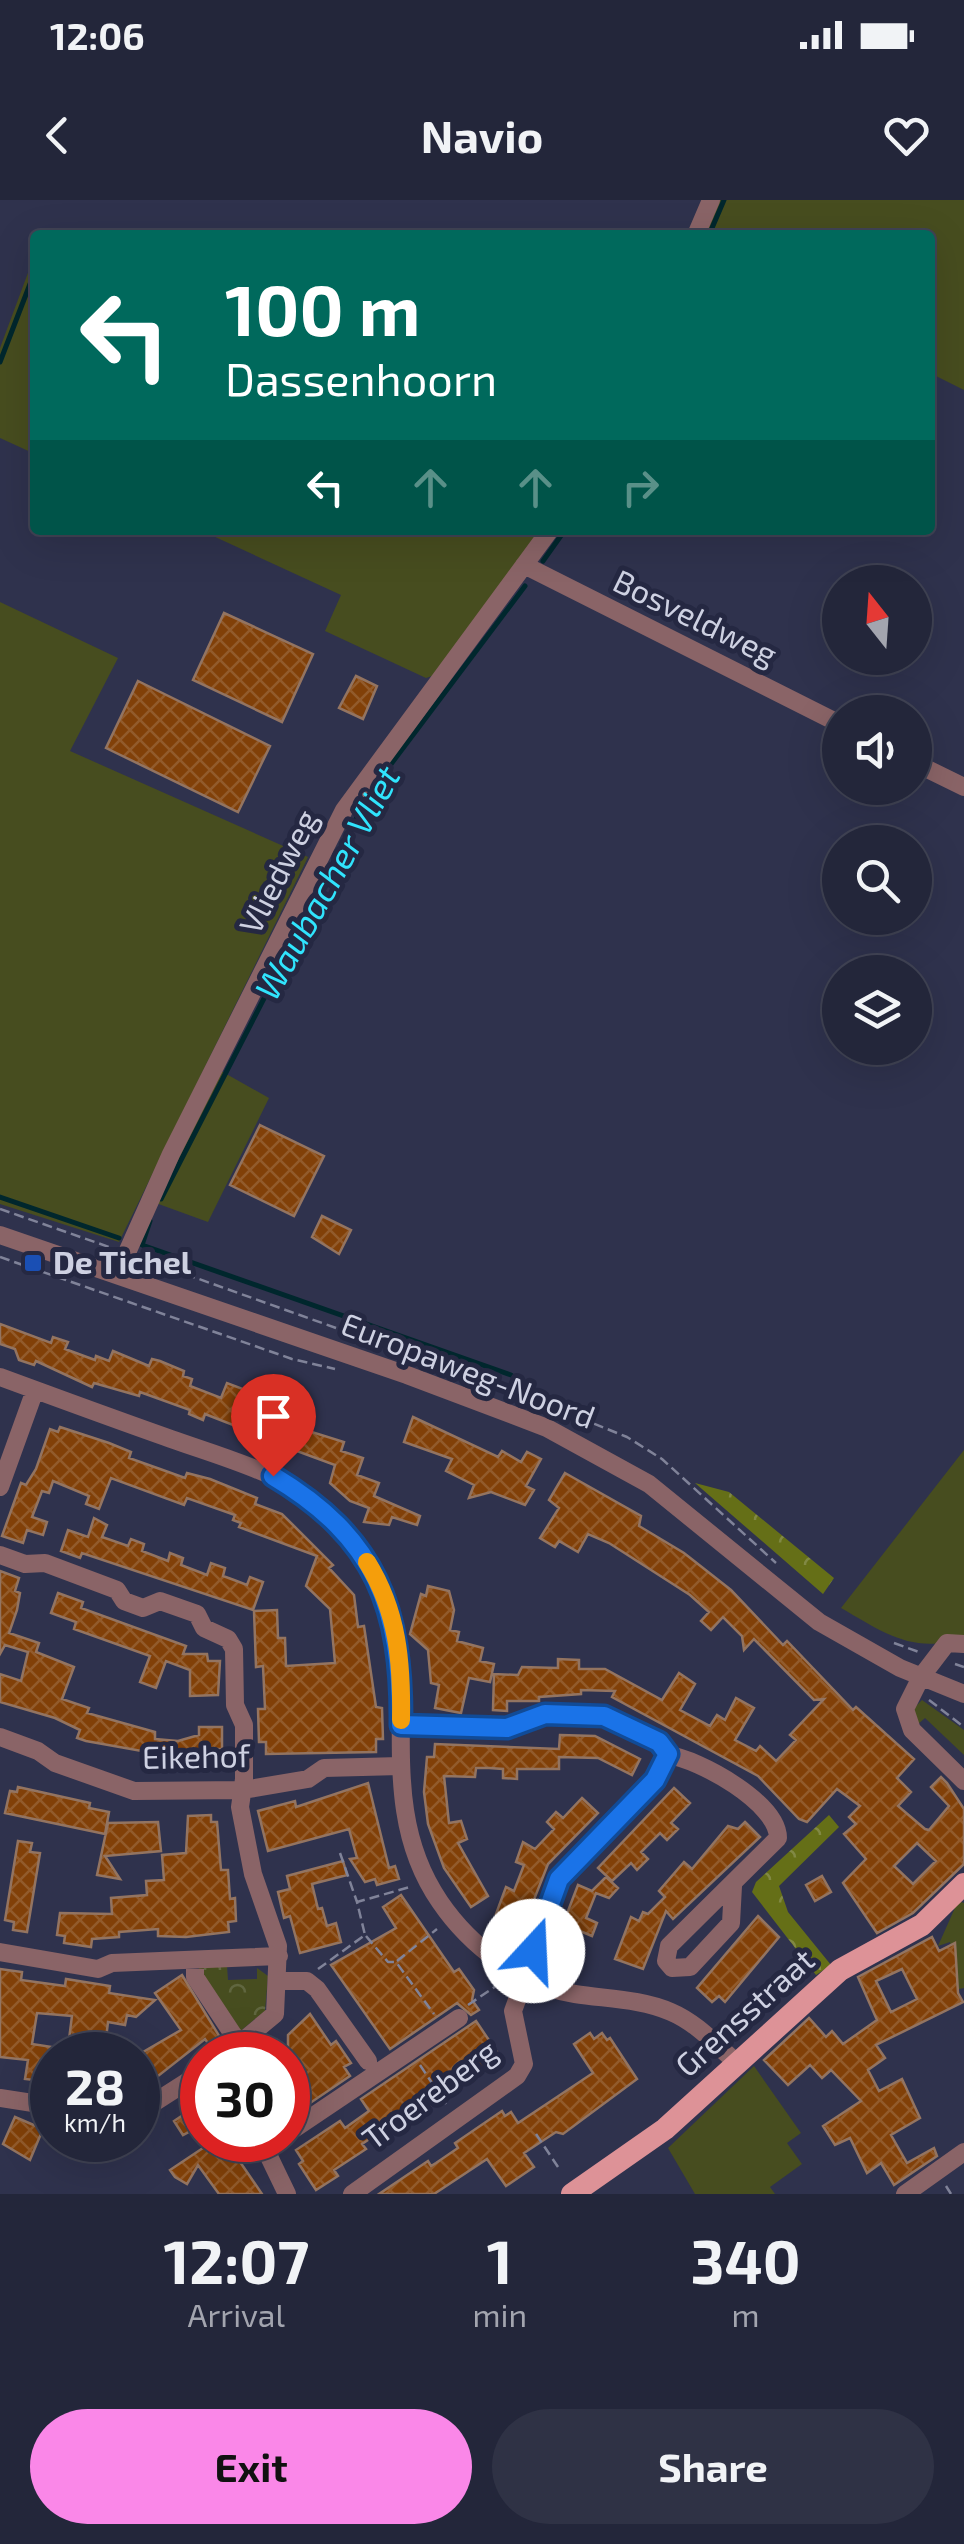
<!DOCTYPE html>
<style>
:root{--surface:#23263a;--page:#2f3245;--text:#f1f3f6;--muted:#a3a5af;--line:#404354;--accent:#fa87e8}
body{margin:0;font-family:"Exo 2",sans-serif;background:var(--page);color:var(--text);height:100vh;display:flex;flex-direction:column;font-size:38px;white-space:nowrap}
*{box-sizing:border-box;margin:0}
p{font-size:32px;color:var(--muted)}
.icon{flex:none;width:55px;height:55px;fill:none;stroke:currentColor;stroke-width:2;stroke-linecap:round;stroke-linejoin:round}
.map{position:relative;height:1994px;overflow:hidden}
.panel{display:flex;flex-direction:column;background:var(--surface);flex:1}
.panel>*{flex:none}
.guide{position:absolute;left:30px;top:30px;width:905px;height:305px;border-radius:10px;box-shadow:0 10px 40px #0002,0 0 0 2px var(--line);background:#00695c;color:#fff;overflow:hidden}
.needle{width:65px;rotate:343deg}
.tools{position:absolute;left:822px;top:365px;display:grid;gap:20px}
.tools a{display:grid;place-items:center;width:110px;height:110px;border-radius:50%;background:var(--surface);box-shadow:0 10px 40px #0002,0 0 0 2px var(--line);font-size:50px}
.speed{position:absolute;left:30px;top:1832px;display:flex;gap:20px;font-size:50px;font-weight:700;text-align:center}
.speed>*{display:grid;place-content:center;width:130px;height:130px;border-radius:50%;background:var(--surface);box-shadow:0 10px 40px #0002,0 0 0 2px var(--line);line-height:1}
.speed small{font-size:25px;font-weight:400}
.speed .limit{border:15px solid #d22;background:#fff;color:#111}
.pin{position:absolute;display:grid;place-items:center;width:85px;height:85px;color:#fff;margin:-102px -42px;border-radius:50% 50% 50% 0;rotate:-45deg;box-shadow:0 0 10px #0007}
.pin .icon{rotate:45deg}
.me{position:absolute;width:110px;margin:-55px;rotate:20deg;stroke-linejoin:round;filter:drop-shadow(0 0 8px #0008)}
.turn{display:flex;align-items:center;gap:35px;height:210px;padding:0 30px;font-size:45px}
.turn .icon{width:130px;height:130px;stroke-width:2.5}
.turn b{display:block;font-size:70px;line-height:85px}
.lanes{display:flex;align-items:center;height:95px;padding:0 30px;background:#0003;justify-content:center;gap:50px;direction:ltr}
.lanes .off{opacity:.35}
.eta{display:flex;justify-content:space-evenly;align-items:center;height:170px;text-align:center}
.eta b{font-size:60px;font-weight:700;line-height:70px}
.primary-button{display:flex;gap:20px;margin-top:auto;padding:20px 30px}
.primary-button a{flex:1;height:115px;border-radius:60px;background:var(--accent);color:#111;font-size:40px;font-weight:700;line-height:115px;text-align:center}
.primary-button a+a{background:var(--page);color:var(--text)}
.status{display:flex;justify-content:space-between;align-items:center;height:70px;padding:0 50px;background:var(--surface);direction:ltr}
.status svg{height:28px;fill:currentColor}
header{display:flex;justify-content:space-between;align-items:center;height:130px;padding:0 30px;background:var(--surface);font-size:45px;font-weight:700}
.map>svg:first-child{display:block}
</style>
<div class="status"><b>12:06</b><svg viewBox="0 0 49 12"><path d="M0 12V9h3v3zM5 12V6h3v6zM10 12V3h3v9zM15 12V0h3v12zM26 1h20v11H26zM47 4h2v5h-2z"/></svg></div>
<header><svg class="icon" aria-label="back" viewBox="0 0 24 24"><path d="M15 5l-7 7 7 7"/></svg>Navio<svg class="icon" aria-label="heart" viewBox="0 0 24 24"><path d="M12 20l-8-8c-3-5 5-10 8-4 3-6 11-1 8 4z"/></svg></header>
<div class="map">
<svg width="964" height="1994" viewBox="0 0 964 1994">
<defs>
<pattern id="forest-crowns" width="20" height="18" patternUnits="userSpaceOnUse" patternTransform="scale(2.5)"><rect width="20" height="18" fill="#656f17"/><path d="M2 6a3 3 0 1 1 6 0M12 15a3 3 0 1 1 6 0" fill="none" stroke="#818944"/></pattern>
<pattern id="park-crowns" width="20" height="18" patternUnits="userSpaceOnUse" patternTransform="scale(2.5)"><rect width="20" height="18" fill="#474d1f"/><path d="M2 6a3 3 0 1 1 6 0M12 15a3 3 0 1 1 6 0" fill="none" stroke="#60663f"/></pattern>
<pattern id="building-cross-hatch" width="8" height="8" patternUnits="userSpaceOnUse" patternTransform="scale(2.5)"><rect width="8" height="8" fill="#814008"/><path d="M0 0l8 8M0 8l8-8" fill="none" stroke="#925b2c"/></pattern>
</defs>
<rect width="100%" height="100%" fill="#2f324d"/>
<path fill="#474d1f" d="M717,0H964V190L930,173V35H703Z
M35,54V254L0,238V148Z
M200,330H545L435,475L426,478L325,431L341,395Z
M0,402L118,458L70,551L308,657L119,1042L0,1004Z
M221,871L269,898L208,1022L153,1002Z
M964,1250V1438C913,1454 886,1434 841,1408Z
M922,1500L964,1530V1555L925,1518L917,1525L913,1509Z
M958,1701L964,1703V1788L959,1789L950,1742L938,1746Z
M754,1866L801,1933L787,1943L802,1964L770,1987L775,1994H695L668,1948Z"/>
<path fill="url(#forest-crowns)" d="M695,1283L729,1292L834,1378L823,1394Z
M829,1615L839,1627L779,1686L788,1712L831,1765L816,1775L752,1692L756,1682Z"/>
<path fill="url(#park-crowns)" d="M227,1766L228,1780L257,1779V1768L268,1776L265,1811L238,1833L198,1767Z"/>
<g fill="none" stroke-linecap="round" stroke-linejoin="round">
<path stroke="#00272d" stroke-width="5" d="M709,35L724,0
M0,162L35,71
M543,361L565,330
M0,997L119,1038
M161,999L370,592L525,386
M150,1021L142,1045L511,1175"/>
</g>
<path fill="url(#building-cross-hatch)" stroke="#937461" stroke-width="2.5" fill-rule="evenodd" d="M224,413L313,454L282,522L193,480Z
M356,476L377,486L363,519L339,508Z
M138,481L270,546L238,612L106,548Z
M260,925L324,956L294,1016L230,985Z
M322,1016L351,1030L339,1054L312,1037Z
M0,1124L51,1143L53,1137L68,1142L65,1149L95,1160L96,1156L109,1161L113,1151L149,1166L152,1159L160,1161L184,1171L183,1176L192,1179L190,1186L221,1198L227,1183L248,1191L244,1201L257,1206L254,1214L344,1242L341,1251L363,1258L357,1275L379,1283L374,1296L420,1316L417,1325L392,1317L389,1325L364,1322L369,1308L350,1301L330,1283L335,1265L278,1244L269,1242L268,1246L241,1228L205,1214L203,1220L189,1214L190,1210L140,1192L139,1196L94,1183L92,1187L36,1161L34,1165L19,1160L15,1149L0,1144Z
M413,1217L498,1257L502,1251L521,1262L527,1252L541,1259L526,1286L534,1290L525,1305L491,1292L469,1298L474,1285L446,1271L452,1259L404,1242Z
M60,1227L109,1243L131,1252L129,1258L160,1269L185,1278L187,1273L210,1279L257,1298L255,1304L282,1314L333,1365L329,1368L354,1395L358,1427L364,1426L376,1507L382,1508L383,1539H376V1552L266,1554V1542H259L258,1509H265L263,1466L256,1467L254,1411L277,1410L278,1438H285L286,1466L335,1463L330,1409L306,1386L317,1356L239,1327L241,1323L233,1320L235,1315L187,1298L184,1305L111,1278L99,1309L86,1304L89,1296L53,1281L49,1293L42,1291L32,1317L47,1322L43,1335L27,1330L23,1343L2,1336L21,1283L26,1285L36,1269L50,1229L58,1232Z
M565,1273L641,1316L639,1326L684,1353L731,1390L783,1445L787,1441L853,1510L856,1507L914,1559L897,1578L911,1592L898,1606L925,1629L929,1630L949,1606L931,1587L941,1577L947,1583L964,1609V1664L913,1713L877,1733L843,1683L866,1659L844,1634L856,1624L849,1617L860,1606L837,1589L807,1622L799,1619L758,1576L612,1497L615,1491L581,1490V1494L539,1497V1501H507V1511L493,1510L494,1474L518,1475L522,1467L558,1468V1459L579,1460V1469H605L662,1500L679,1473L695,1484L680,1510L710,1526L717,1515L725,1520L736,1498L754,1508L735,1540L756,1551L760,1546L776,1561L796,1540L790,1535L824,1499L814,1500L754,1439L744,1450L742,1436L723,1417L711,1430L701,1421L709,1412L690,1395L609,1343L588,1334L578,1352L559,1341L555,1347L540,1338L559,1308L549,1300ZM917,1643L936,1661L913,1684L894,1666Z
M94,1318L107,1325L102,1337L128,1346L131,1339L144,1344L142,1351L168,1361L170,1353L183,1358L181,1365L207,1375L211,1363L225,1368L223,1376L234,1380L247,1385L250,1377L263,1382L253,1410L82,1353L80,1358L61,1351L68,1330L88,1337Z
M0,1371L19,1378L15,1391L20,1393L17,1410L9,1433L39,1443L36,1452L74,1467L62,1499L89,1508L87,1513L155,1532V1539L178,1541L199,1535V1527H222V1549H213L214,1558L186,1559L187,1564L143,1562L142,1551L86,1541L77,1538L80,1530L55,1518L0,1502V1474L21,1481L28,1452L5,1445L0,1454Z
M428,1386L449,1391L454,1410L450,1430L459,1432L457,1441L483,1448L480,1461L494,1464L490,1482L469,1478L461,1513L435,1508L439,1485L431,1483L428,1450L410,1434L421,1394L426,1396Z
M58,1393L83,1402L81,1408L186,1446L183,1454H207L208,1461H220L218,1495L190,1496V1470L166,1461L156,1488L140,1482L150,1456L74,1429L76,1422L51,1413Z
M560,1535L595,1536L640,1559L632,1575L598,1558L559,1557V1569H517V1579L503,1578V1569L489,1568H476L475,1577L444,1576L449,1623L461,1621L467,1639L458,1643L488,1696L471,1707L444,1668L428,1624L424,1592L427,1557H434L435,1544L559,1549Z
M368,1583L389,1668L395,1666L399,1679L377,1685L375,1679L365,1682L350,1659L357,1658L349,1629L268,1651L258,1611L295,1601L296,1607Z
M18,1587L90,1603L89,1608L109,1612L105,1634L5,1613L10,1591L17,1592Z
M674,1588L690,1603L671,1623L678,1629L667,1640L660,1633L641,1652L648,1659L637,1670L631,1663L612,1681L598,1668Z
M582,1598L598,1613L548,1664L524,1725L496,1714L506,1687L514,1691L524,1665L516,1662L523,1642L535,1649L554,1629L547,1622L556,1612L563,1618Z
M211,1615V1622H217L221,1670H228L230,1699L235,1698L236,1721L228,1722L229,1732L186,1737L158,1736V1729L119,1732V1737L92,1739L91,1747L64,1743L65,1736L57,1735L60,1713L112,1714L111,1698L147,1695L146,1681L164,1680L162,1655L186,1653L188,1616Z
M158,1622L161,1651L105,1656L120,1679L97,1675L108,1623Z
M745,1622L760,1637L673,1719L666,1711L643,1769L615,1759L631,1717L639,1721L643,1712L648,1714L665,1697L659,1691L684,1662L692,1669L728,1626L738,1629Z
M18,1641L32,1643L30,1652L40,1653L27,1732L13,1730L14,1722L5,1720Z
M343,1661L347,1675L312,1684L318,1709L322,1708L327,1726L336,1723L341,1742L300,1753L290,1716L284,1718L278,1692L290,1689L287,1676Z
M822,1676L831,1692L815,1701L806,1685Z
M606,1677L618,1688L609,1698L596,1693L586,1718L597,1723L592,1736L580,1731L570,1756L553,1750L578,1685L592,1691Z
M401,1695L454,1772L459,1769L474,1790L472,1800L479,1810L471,1815L457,1803L390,1849L331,1765L396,1728L383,1707Z
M758,1716L779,1737L725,1802L719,1796L712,1802L697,1788Z
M932,1737L939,1751L955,1743L958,1793L963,1802L876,1845L885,1858L868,1870L879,1891L902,1879L920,1918L891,1935L907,1963L934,1948L937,1956L894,1985L881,1963L867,1973L850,1938L835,1945L823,1926L861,1901L831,1870L822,1878L810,1865L788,1885L764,1860L809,1818L826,1837L832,1831L843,1844L877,1820L858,1777ZM902,1769L917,1799L891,1812L876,1781Z
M0,1769L22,1772L21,1780L65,1786L66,1779L110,1786L109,1793L155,1800L136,1817L127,1815L125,1825L108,1822L104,1855H67L72,1816L37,1813L32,1844L52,1847V1882L25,1879L28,1860L0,1857Z
M182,1775L221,1839L210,1846L205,1839L153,1880L148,1872L138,1878V1855L181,1830L155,1793Z
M310,1814L331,1845L336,1841L351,1863L344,1867L350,1876L288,1918V1835Z
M476,1821L501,1858L412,1918L408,1913L362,1944L366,1949L334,1970L338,1976L316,1990L299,1964L303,1961L296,1950L340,1921L345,1928L369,1911L361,1899Z
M590,1833L594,1839L602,1833L607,1840L610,1838L637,1879L563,1934L556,1932L524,1953L534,1967L506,1986L487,1959L434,1994H379L428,1961L431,1966L436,1963L458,1948L455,1943L502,1911L505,1916L511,1912L518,1923L593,1873L574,1844Z
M202,1902V1925L183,1935L174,1921Z
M15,1917L43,1929L30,1960L3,1944Z
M215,1940H225L262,1994H219L198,1965L187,1984L175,1977L170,1970Z"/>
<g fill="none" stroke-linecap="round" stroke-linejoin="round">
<path stroke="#808399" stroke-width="2.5" stroke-dasharray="10 5" stroke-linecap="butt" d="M0,1009L112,1048
M0,1057L292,1159L335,1169
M143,1059L518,1193L627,1237L662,1259L776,1363
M894,1443L919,1452
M955,1464L964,1467
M929,1500L964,1527
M340,1653L357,1702
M366,1736L388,1762H396L434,1814
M397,1761L437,1729
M318,1769L365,1735L357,1702L410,1687
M468,1805L499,1784
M420,1865L446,1904
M536,1934L558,1967
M946,1986L951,1994"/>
<path stroke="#8a6467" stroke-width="18" d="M696,35L711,0
M524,365L840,524
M915,563L964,587
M0,1035L407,1175L547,1228L649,1284L819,1422L900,1468L964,1494
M117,1075L171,954L344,610L550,330
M0,1177C57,1198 114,1219 171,1239C205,1251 239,1261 272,1276C356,1313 402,1401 401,1490C401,1565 395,1637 440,1702C470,1746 522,1786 575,1794C607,1799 641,1799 671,1812C697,1823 716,1845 737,1863
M0,1287L35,1190
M0,1355L25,1364L45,1363L117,1390L124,1401L143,1408L160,1401L197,1414L204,1428L228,1439L234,1449L235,1505L244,1525V1579L240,1607L253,1674L278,1746L275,1814L226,1855
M964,1444L947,1443L921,1477L905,1509L912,1530L964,1581
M401,1525L507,1528L545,1515L604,1516L659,1542L668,1555C699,1559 778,1603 778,1638L669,1746L666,1761L672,1768L690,1767L731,1723L733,1686
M0,1537L38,1551L55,1563L134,1591L243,1590L308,1579L324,1568L400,1566
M533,1751L559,1679L655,1580L668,1555
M0,1752L98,1769L112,1763L279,1756
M195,1761V1777L240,1845
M279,1781H307L317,1789L368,1861
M0,1898L52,1906
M138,1913L202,1872
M288,1933L459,1818
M261,1940L287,1994
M352,1994L517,1876L524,1864L513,1811L525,1778
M905,1994L964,1952"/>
<path stroke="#dd9297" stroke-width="22" d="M572,1994L665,1929L840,1770L922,1725L964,1684"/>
</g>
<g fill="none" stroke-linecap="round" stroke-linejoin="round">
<g stroke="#114b97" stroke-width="25">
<path id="route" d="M273,1276C377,1338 402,1408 401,1525L507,1528L545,1514L604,1516L659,1542L668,1554L655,1580L559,1679L533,1751"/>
</g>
<use href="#route" stroke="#1a73e8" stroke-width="18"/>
<path stroke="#f59e0b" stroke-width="18" d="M367,1362C398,1412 402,1462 401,1520"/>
</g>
<rect fill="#1a4fb4" stroke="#252842" stroke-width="4" x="23" y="1053" width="20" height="20" rx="5"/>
<g text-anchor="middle" stroke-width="10" stroke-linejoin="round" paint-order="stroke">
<g font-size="32" fill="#ced1e2" stroke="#252842">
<text transform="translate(695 418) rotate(26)" y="11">Bosveldweg</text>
<text transform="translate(279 672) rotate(-63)" y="11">Vliedweg</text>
<text transform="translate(468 1171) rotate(21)" y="11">Europaweg-Noord</text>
<text transform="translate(196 1557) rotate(-1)" y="11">Eikehof</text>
<text transform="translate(745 1813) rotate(-42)" y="11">Grensstraat</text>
<text transform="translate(430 1895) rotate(-37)" y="11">Troereberg</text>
</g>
<g font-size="32" font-weight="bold" fill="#ced1e2" stroke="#252842" text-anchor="start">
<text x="53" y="1074">De Tichel</text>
</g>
<g font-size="35" font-style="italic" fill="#30e4fd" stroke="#252842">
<text transform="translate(328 683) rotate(-61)" y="12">Waubacher Vliet</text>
</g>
</g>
</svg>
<div class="tools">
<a><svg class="needle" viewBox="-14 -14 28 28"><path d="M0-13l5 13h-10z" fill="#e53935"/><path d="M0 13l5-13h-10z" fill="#a3a5af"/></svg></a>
<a><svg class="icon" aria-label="sound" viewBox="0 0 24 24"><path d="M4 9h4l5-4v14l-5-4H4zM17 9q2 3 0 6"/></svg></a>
<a><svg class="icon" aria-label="search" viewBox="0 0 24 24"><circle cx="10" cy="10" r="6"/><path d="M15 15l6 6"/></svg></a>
<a><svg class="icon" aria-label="layers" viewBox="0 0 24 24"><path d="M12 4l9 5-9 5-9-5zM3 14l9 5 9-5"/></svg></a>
</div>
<div class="speed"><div>28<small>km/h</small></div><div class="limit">30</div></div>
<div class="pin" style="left:273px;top:1276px;background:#d93025"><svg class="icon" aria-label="arrive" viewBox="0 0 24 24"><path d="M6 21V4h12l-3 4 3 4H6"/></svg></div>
<svg class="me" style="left:533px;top:1751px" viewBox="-20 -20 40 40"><circle r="19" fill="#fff"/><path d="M0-13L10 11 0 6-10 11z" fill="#1a73e8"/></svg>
<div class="guide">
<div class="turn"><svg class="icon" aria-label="left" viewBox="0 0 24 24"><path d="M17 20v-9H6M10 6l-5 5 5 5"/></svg><div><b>100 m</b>Dassenhoorn</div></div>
<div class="lanes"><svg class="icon" aria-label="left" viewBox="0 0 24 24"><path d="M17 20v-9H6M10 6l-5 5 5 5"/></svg><svg class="icon off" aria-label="ahead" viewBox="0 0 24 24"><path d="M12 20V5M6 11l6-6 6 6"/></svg><svg class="icon off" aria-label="ahead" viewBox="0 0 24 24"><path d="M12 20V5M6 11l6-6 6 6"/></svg><svg class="icon off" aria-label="right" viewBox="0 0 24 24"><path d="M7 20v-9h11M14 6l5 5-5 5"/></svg></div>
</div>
</div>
<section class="panel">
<div class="eta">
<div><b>12:07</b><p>Arrival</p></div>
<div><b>1</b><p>min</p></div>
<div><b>340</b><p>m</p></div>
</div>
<div class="primary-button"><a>Exit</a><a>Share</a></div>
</section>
